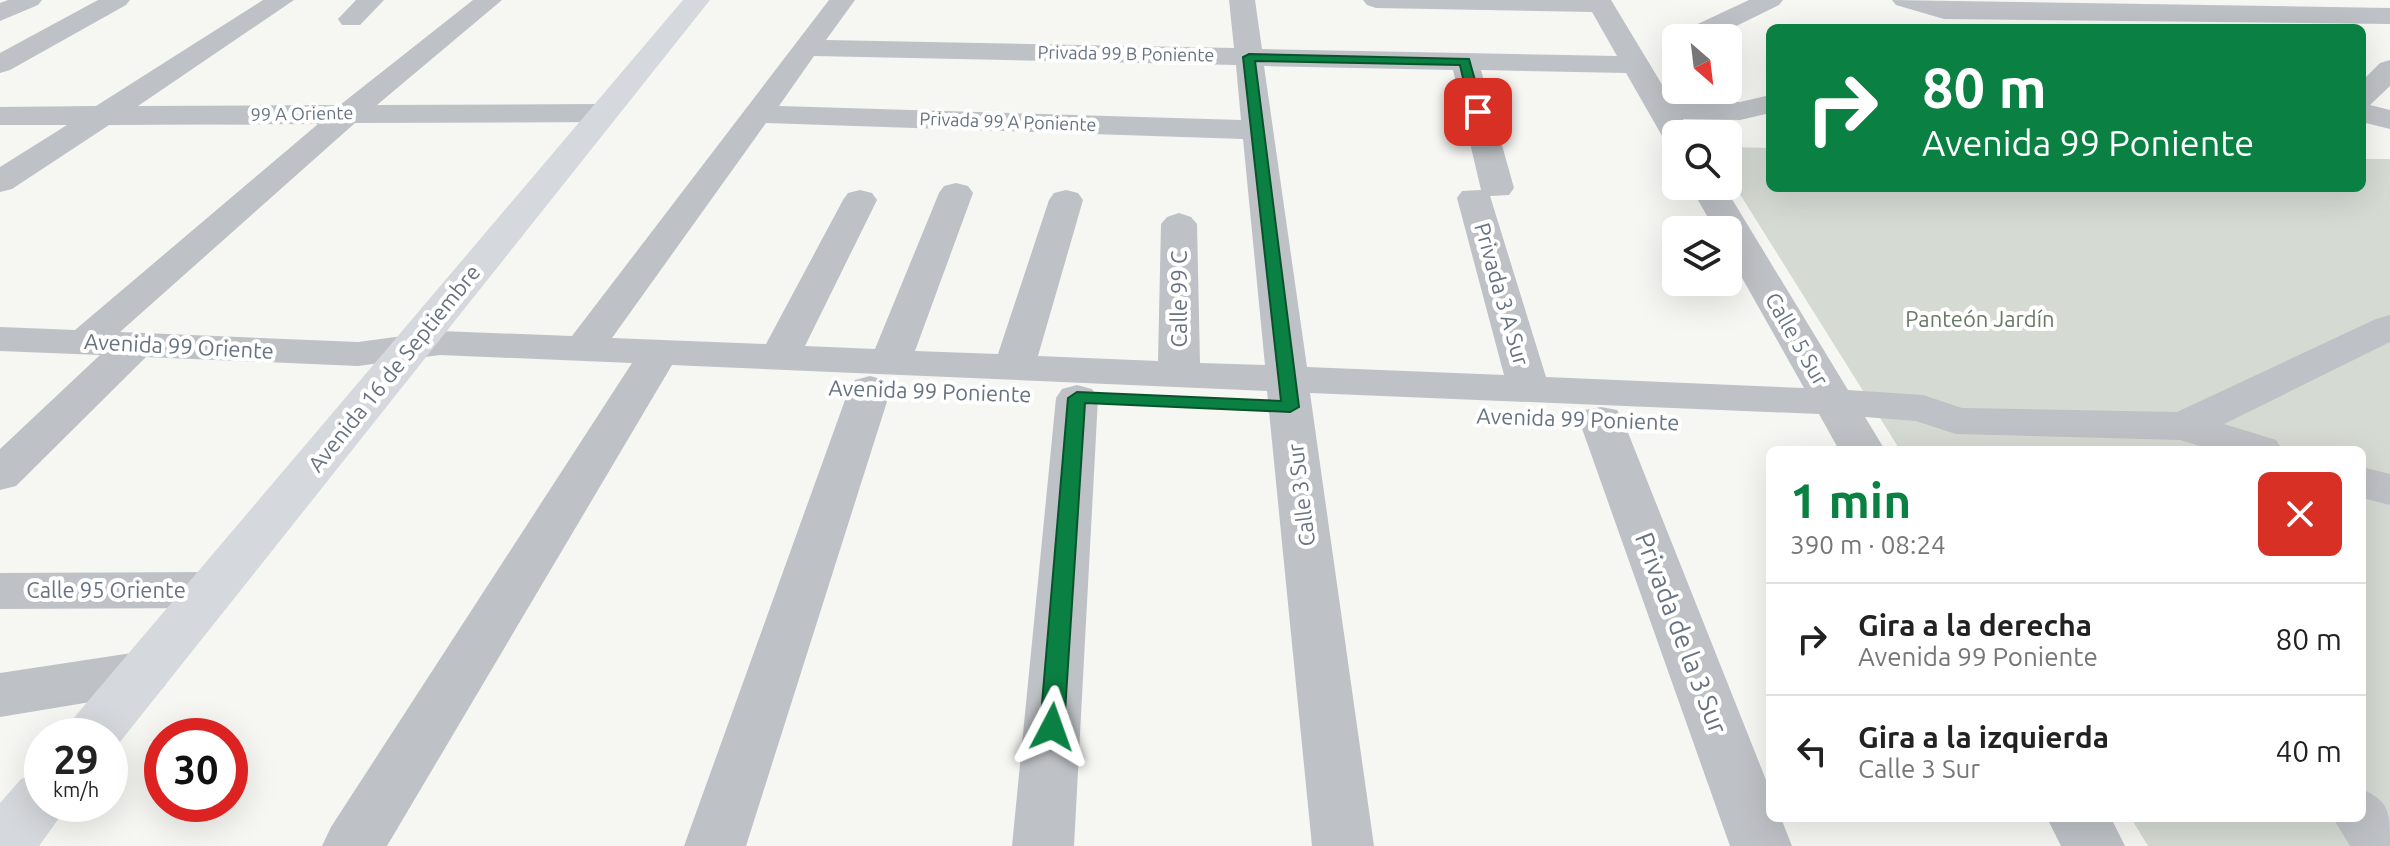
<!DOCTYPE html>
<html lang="es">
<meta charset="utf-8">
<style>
:root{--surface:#fff;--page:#f6f6f6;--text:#222;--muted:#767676;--line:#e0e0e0;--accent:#0b8043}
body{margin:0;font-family:Ubuntu,sans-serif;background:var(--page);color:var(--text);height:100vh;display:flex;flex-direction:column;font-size:30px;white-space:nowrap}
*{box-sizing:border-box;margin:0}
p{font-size:26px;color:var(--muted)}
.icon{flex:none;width:44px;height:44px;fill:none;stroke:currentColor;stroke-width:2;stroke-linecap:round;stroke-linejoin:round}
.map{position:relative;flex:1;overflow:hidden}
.details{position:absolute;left:1766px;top:446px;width:600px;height:376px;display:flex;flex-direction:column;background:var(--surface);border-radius:12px;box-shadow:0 8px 32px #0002}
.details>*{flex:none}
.top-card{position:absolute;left:1766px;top:24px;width:600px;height:168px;border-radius:12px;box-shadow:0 8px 32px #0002;background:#0b8043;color:#fff;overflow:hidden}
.needle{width:52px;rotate:152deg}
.tools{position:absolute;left:1662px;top:24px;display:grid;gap:16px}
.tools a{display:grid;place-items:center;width:80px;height:80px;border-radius:12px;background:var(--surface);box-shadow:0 8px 32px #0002;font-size:40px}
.speed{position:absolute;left:24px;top:718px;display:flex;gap:16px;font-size:40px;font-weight:700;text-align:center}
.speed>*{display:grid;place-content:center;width:104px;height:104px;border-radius:50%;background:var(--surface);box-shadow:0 8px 32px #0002;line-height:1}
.speed small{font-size:20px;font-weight:400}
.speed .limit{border:12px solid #d22;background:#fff;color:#111}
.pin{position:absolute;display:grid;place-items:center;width:68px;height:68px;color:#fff;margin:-34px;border-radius:16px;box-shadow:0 4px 12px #0006}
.me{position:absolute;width:88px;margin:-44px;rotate:4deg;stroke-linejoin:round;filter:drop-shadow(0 0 6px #0008)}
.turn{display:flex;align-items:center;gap:28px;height:168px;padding:0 24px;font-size:36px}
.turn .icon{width:104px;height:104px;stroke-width:2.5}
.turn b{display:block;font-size:56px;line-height:68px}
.round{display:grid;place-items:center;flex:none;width:84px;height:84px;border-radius:12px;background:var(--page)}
.overview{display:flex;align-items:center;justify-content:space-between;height:136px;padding:0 24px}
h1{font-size:48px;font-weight:600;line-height:60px;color:var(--accent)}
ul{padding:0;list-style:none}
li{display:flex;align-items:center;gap:24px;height:112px;padding:0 24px;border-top:2px solid var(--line)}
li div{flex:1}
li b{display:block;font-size:30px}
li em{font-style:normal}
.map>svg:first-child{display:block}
</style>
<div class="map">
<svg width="2390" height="846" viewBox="0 0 2390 846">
<rect width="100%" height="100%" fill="#f6f6f3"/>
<path fill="#d5dad3" d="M1728,147L1770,148V188H2362V159H2390V846H2148L2131,818H2362V450H1900L1728,175Z"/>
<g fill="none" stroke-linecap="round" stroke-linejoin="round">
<path fill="#bec1c5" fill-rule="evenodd" d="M8,0H42L38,5L0,21V3Z
M98,0H130L126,5L10,70L0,73V53Z
M263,0H294L138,106L340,105L473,0H502L377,105L603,104L614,107L618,113L614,119L603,122L355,123L120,332L358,342L440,331L572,336L829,0H855L826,40L1234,48L1229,0H1255L1262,49L1617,56L1592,12L1376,8L1367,5L1363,0H1611L1672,101L1740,102L1770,95V113L1740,120L1683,119L1692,134H1676V143L1665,141L1626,73L1481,70L1514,188L1509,195L1490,196L1546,377L1804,388L1728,253V230H1715L1690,186H1724L1848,390L1923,395L1962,408L2177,412L2376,319L2390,315V342L2224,424L2276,440L2283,450H2213L2180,440L1956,434L1916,421L1865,417L1885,450H1839L1819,414L1310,393L1374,846H1312L1267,391L672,365L387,846H322L331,827L632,363L440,355L358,366L146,357L16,486L0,490V449L100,355L0,351V327L75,330L318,124L109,125L12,189L0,192V167L67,125H0V107L96,106ZM814,56L1236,65L1241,120L779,106ZM1264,66L1453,70L1481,190L1462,191L1457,198L1504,375L1307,367ZM766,123L1243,139L1265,365L1200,363L1197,224L1191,217L1179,213L1167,217L1161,224L1158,361L1038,356L1083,200L1078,193L1066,190L1054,193L1049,200L998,354L915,351L973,193L968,186L956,183L944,186L939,193L875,349L805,346L877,200L872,193L860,190L848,193L843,200L766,344L612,338Z
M356,0H384L360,25H342L338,19Z
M1749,0H1783L1779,5L1712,38H1686L1683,35L1687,29Z
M1892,0L2390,8V24L1944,19L1896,5Z
M2390,60V86L2370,105L2390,110V129L2362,122V81L2380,63Z
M870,376L885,380L891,389L746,846H684L849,389L855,380Z
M1077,385L1092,389L1098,398L1074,846H1012L1056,398L1062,389Z
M1601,407L1617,410L1623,420L1770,790V818H1781L1792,846H1730L1579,420L1585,410Z
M2362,467L2390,474V505L2362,498Z
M212,572L230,577L238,590L230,603L212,608L0,609V573Z
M145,651L164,657L172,672L164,687L145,693L0,717V673Z
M2362,789C2390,802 2390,812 2390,846H2350L2333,818H2362Z
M2047,818H2111L2125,846H2061Z"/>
<path fill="#d5d8dc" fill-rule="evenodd" d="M683,0H710L112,752L110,753V736H63L72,720Z
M42,772V804H69L39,846H0V803L21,779Z"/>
</g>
<path fill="#0b8043" stroke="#07532c" stroke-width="2" d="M1249,54L1469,59L1484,112L1478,116L1471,112L1460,65L1255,61L1299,407L1290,412L1085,403L1064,727L1060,734L1052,737L1043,734L1040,727L1068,398L1077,392L1281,401L1243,57Z"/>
<g text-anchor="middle" stroke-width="8" stroke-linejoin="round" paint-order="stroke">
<g font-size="18" fill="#687381" stroke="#fff">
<text transform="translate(1126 54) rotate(1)" y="6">Privada 99 B Poniente</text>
<text transform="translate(302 114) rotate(-1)" y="6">99 A Oriente</text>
<text transform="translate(1008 122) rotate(2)" y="6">Privada 99 A Poniente</text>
</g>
<g font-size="22" fill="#687381" stroke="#fff">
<text transform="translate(1502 294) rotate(74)" y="8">Privada 3 A Sur</text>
<text transform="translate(1179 299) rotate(-90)" y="8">Calle 99 C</text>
<text transform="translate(1797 339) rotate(60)" y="8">Calle 5 Sur</text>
<text transform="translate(179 346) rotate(3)" y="8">Avenida 99 Oriente</text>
<text transform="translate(394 368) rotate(-51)" y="8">Avenida 16 de Septiembre</text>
<text transform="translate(930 391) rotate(2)" y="8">Avenida 99 Poniente</text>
<text transform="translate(1578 419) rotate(2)" y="8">Avenida 99 Poniente</text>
<text transform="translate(1301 495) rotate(-97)" y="8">Calle 3 Sur</text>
<text x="106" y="598">Calle 95 Oriente</text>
</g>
<g font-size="22" fill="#687966" stroke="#fff">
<text x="1980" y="327">Panteón Jardín</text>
</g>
<g font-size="26" fill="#687381" stroke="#fff">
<text transform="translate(1681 633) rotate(69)" y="9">Privada de la 3 Sur</text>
</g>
</g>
</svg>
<div class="tools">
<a><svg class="needle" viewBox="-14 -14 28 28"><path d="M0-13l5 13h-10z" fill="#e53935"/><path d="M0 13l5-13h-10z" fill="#767676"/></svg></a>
<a><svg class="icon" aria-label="search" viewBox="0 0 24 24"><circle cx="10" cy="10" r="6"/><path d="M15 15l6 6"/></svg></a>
<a><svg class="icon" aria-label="layers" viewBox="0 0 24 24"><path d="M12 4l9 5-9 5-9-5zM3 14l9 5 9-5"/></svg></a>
</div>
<div class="speed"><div>29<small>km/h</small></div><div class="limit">30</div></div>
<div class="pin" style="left:1478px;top:112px;background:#d93025"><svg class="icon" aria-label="arrive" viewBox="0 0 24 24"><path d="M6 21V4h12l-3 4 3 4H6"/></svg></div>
<svg class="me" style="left:1052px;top:727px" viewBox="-20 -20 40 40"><path d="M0-17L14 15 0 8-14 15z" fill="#0b8043" stroke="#fff" stroke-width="4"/></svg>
<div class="top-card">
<div class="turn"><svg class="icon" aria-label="right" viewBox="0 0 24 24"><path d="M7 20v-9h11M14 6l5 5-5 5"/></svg><div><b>80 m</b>Avenida 99 Poniente</div></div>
</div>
<section class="details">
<div class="overview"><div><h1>1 min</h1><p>390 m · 08:24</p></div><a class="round" style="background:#d93025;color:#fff"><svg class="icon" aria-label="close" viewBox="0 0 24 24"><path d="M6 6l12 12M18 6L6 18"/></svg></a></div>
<ul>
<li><svg class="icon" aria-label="right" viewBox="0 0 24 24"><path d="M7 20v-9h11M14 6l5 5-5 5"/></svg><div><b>Gira a la derecha</b><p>Avenida 99 Poniente</p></div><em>80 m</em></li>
<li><svg class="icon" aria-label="left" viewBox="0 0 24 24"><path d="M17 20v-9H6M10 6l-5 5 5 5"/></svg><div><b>Gira a la izquierda</b><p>Calle 3 Sur</p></div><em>40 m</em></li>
</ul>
</section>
</div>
